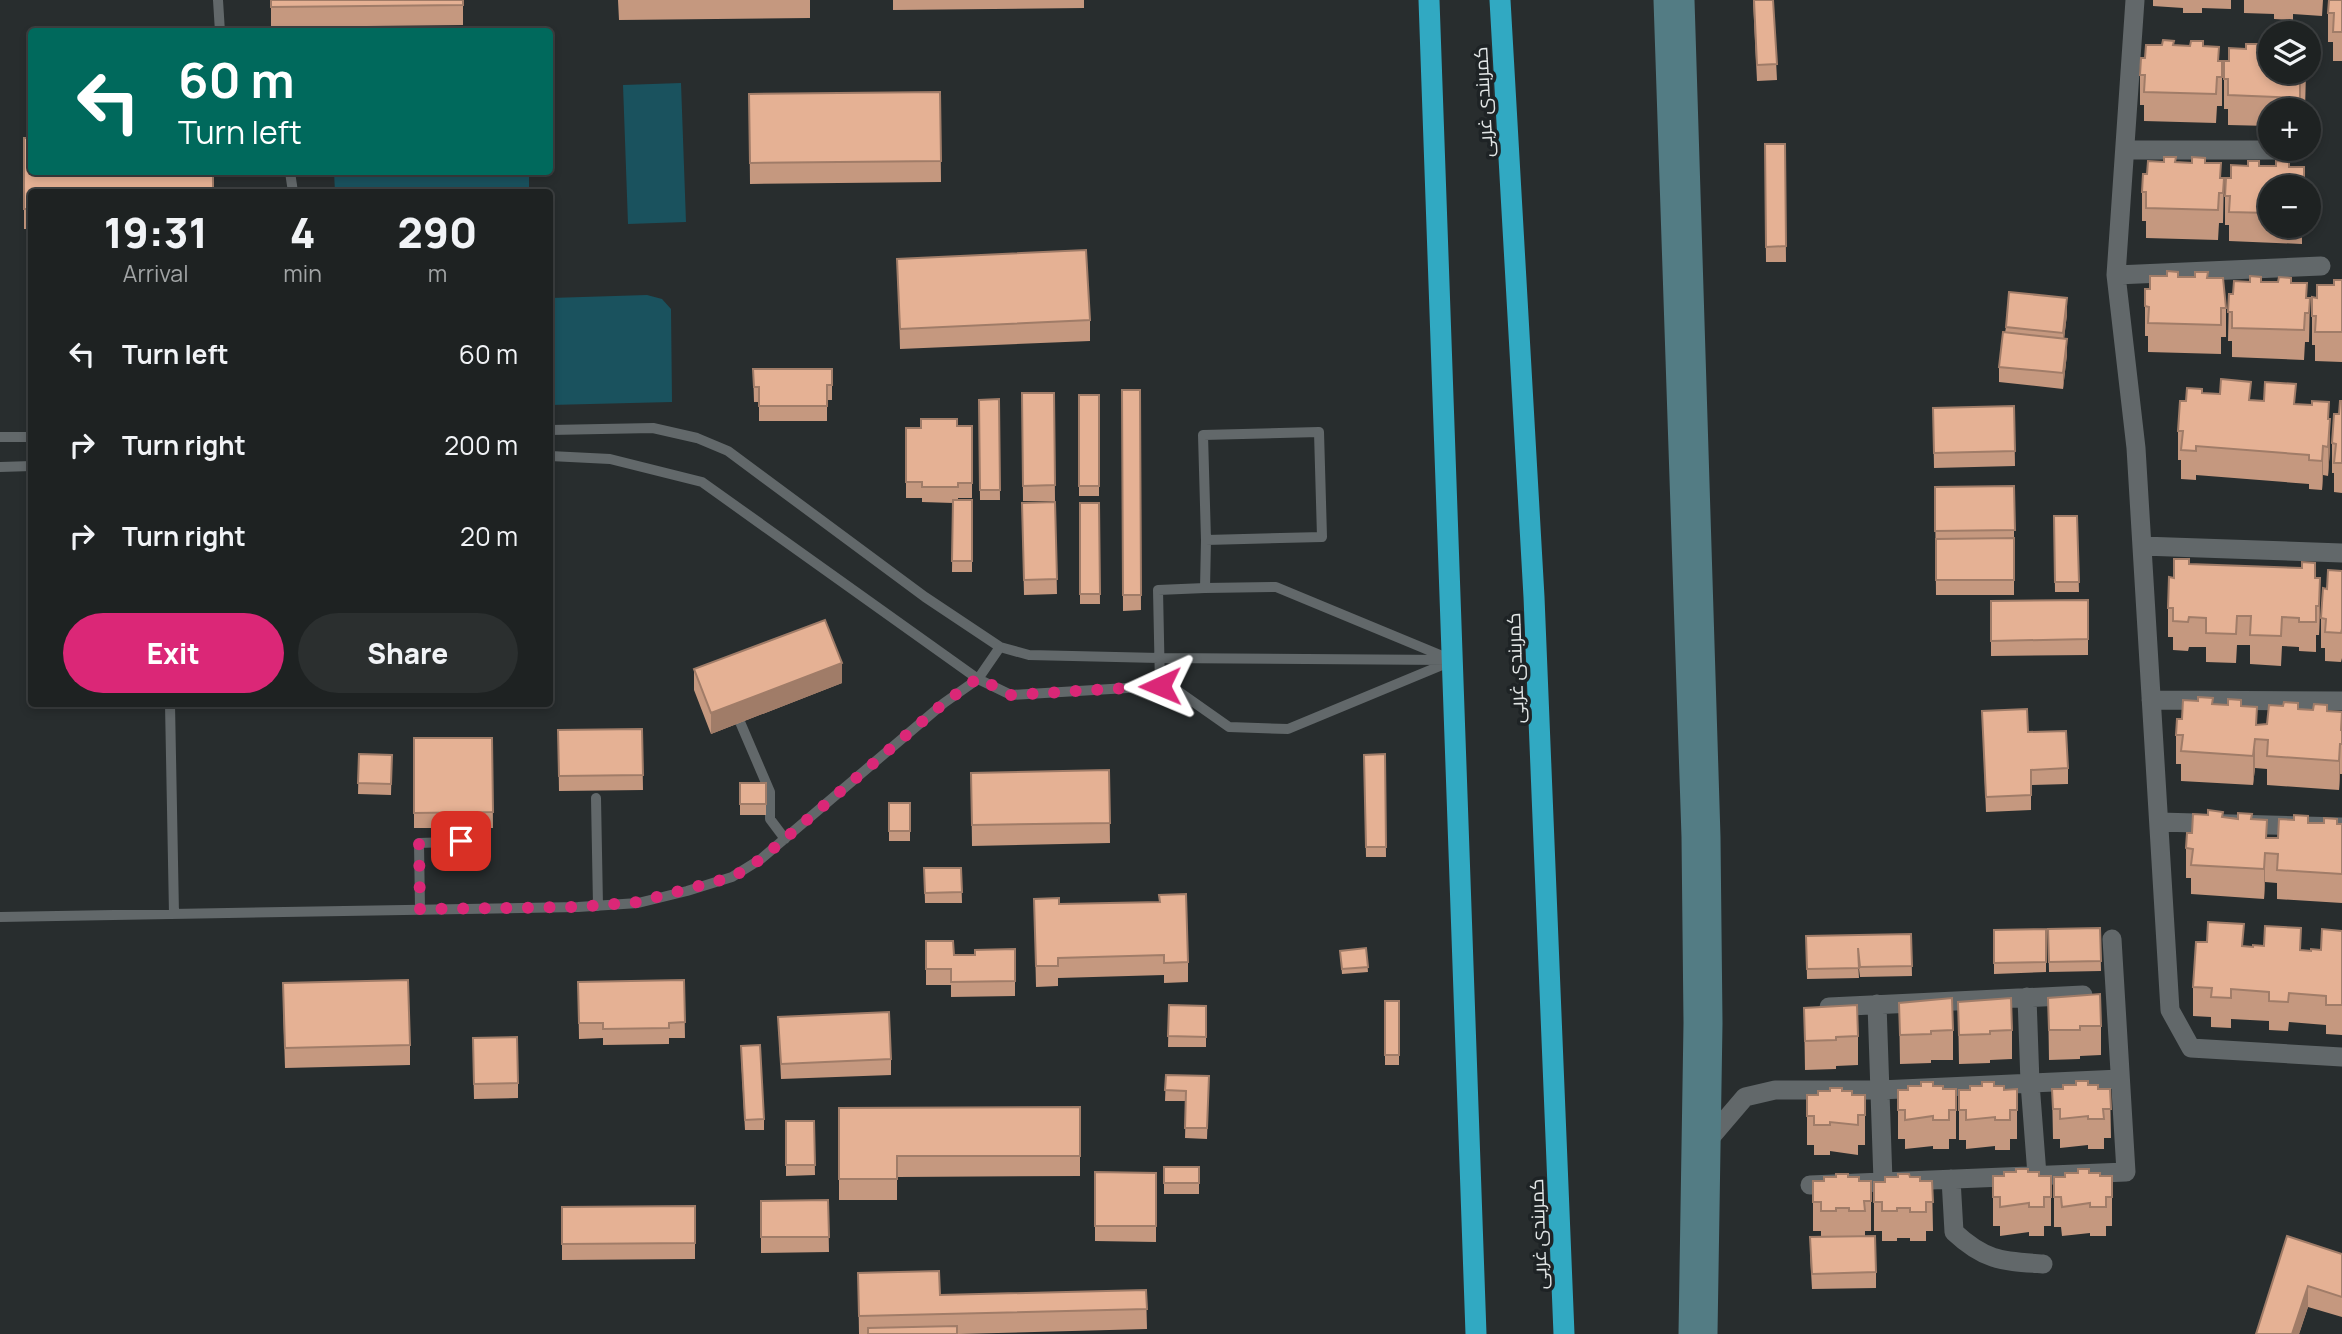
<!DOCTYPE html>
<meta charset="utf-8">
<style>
:root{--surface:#1e2222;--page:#2b2f2f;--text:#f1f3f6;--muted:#a1a4a5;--line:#3c3f40;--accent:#db2777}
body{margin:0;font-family:Manrope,Cairo,sans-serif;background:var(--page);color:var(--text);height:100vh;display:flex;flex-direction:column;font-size:26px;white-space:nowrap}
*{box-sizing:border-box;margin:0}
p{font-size:23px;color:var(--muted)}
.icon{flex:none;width:38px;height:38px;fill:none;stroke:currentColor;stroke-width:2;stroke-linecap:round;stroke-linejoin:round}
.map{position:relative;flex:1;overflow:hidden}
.side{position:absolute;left:28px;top:189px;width:525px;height:518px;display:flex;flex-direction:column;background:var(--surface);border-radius:7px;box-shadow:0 4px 10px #0003,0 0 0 2px var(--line)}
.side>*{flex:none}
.banner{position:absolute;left:28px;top:28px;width:525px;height:147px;border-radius:7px;box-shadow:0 4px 10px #0003,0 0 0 2px var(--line);background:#00695c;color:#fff;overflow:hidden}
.tools{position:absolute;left:2258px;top:21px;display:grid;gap:14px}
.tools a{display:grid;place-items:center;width:63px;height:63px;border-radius:50%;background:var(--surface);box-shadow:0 4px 10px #0003,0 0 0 2px var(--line);font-size:35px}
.pin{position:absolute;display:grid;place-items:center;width:60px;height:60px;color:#fff;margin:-30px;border-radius:14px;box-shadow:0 4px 10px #0006}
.me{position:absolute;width:77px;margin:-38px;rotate:269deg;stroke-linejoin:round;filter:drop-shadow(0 0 5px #0008)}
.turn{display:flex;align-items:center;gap:24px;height:147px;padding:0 35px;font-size:32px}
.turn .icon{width:91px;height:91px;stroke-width:2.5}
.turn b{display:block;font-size:49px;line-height:60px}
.eta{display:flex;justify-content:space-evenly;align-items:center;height:119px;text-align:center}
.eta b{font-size:42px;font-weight:800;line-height:49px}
.cta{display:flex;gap:14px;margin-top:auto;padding:14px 35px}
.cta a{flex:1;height:80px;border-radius:42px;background:var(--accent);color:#fff;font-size:28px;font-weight:800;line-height:80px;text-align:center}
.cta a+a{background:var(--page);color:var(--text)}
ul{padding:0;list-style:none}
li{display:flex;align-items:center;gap:21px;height:91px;padding:0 35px}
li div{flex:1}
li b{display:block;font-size:26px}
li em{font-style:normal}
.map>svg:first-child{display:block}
</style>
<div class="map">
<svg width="2342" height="1334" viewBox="0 0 2342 1334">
<rect width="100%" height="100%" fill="#282d2e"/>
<path fill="#1a525e" d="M681,83L686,222L628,224L623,85Z
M334,172H529V192H335Z
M647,295L662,299L671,309L672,402L550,405V298Z"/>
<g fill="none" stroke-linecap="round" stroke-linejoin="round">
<path stroke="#62686a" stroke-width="10" d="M218,0L220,32
M290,172L293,192
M550,430L653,428L697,438L728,451L925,597L1000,647L1029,655L1159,658L1448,660
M1319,432L1322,537L1206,540L1203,435Z
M0,437H32
M550,456L610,459L702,482L978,679L1011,695L1160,686L1175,689L1229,727L1288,729L1452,661
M0,467L32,466
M1205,588L1276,587L1445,657
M1160,686L1158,590L1205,588L1206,540
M170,704L174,914
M740,722L770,792V819L785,839
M596,798L598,906
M420,909L419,843L483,841
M0,917L578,907L638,903L687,891L732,877L761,859L944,703L978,679L1000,647"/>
<path stroke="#62686a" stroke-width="19" d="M2135,0L2116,275L2136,448L2170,1010L2191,1048L2342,1057
M2125,150H2285
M2116,275L2321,266
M2142,546L2342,553
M2151,700L2342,701
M2159,822L2342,827
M2027,997L2030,1083L2037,1175
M1877,1004L1883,1181
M1829,1007L2083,995
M1710,1138L1745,1097L1775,1090H1880L2120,1079
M1951,1179L1954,1232C1985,1261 2002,1261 2043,1264
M1810,1185L2126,1172L2112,939"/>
<path stroke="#537c84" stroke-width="21" d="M1664,0L1692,837L1694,1023L1689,1334
M1684,0L1710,837L1712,1023L1707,1334"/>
<path stroke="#31a9c2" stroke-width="21" d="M1429,0L1476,1334
M1500,0L1534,597L1564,1334"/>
</g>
<path fill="#c5987f" d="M271,0H463V25L271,27Z
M618,0H810V18L619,20Z
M893,0H1084V8L893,10Z
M1753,0H1773L1777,80L1757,81Z
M2153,0H2231V9L2202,8V13H2183V8L2153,6Z
M2244,0H2323L2322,16L2293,14V20L2274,19V14L2244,13Z
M2342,0V61H2333V42H2328V13Z
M2174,45L2203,46L2219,61H2222V106H2217L2216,123L2144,121V105H2140V75L2145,58Z
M2257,49L2306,72L2305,110H2270V126L2228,125V109H2224V79L2229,61Z
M940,92L941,182L750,184L749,94Z
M24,138L32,192V229H24Z
M1765,144H1785L1786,262H1766Z
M2176,162L2205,163L2221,178H2224L2223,223H2219L2218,240L2146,238V221H2142V192L2147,174Z
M2289,162L2270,187V226H2307H2302V244L2229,241V225H2225V196L2231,178L2259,166H2276Z
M897,259L1090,320V341L900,349Z
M2178,277L2208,278L2226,308V337H2221V354L2148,352V336H2145V306L2150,289Z
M2342,280V362L2315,361V345H2312V316L2317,298Z
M2261,282L2291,283L2307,298H2310L2309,342H2305L2304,360L2232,357V341H2228L2229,294H2233Z
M2067,314L2064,339L2067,354L2063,389L1999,382V367L2006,327Z
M753,369H832V400H827V421H759V402H754Z
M1122,390H1140L1141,610L1123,611Z
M1022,393H1054L1055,501H1023Z
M2202,393L2251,400L2296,404L2329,419L2330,448L2328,476L2323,475L2322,490L2309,489V484L2196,475V480L2181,479V460H2178V431L2186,401Z
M1079,395H1099V496H1079Z
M999,399L1000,500H980L979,400Z
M2342,401V493L2334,492V473H2332V443Z
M2014,406L2015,466L1934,468L1933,408Z
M957,426H972V498H958V500H972V572H952L953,503L922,502V498H906V428Z
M2014,486V595H1936L1935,487Z
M1055,502L1057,594L1024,595L1022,503Z
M1080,503H1099L1100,604H1080Z
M2054,516H2077L2079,592H2055Z
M2189,564L2315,578L2320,607L2319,635H2316V652L2299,651V647L2282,646L2281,666L2250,664V645H2237L2236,663L2206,662V647H2189L2188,651L2173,650V637H2168V608L2174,578Z
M2342,571V658L2341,662L2325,661V648H2321V618L2327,589Z
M2088,600V655L1991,656V601Z
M694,669L842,683L711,734L694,690Z
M2213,704L2241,706L2257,725L2267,724L2298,709L2342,712V774H2340L2339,790L2267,785V769L2255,768L2253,785L2181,781V764H2176V735L2182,719Z
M1982,711L2028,732L2068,768V784L2031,785V810L1986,812Z
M642,729L643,790L559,791L558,730Z
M414,738H492L493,828H414Z
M359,754L392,755L391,795L358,794Z
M1385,754L1386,857H1366L1364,755Z
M1109,770L1110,843L972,846L971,773Z
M740,783H766V815H740Z
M889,803H910V841H889Z
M2208,815L2223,817L2252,819L2267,839L2278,838L2308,823L2342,824V903L2277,899V883L2265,882L2264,899L2191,894V878H2186V848L2192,833Z
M924,868H961L962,903H925Z
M1034,899L1059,904L1188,962V982L1164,983V975L1058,978V986L1036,987Z
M2100,928L2101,971L2049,972L2048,929Z
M2046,929V972L1994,974V930Z
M2342,931V1035L2326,1034V1025L2289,1022L2288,1031L2269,1030V1021L2231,1019V1028L2211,1027V1017L2193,1016V987L2207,942L2244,947L2311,951L2321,950Z
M1911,934L1912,976L1860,977L1858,961L1859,978L1807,979L1806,936Z
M926,941L954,955H975L1015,949V996L951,997V985H926Z
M1366,948L1368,972L1342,974L1340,951Z
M684,980L685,1038H669V1044L603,1045V1038L579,1039L578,982Z
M2048,998L2101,1026V1055L2080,1056V1059L2049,1060Z
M1385,1001H1399V1065H1385Z
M1958,1002L2012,1030V1059L1990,1060V1063L1959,1064Z
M283,1003L410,1045V1065L285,1068Z
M1899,1003L1953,1030V1060H1931V1063L1900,1064Z
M1169,1005L1206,1006V1047H1168Z
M1804,1008L1858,1036V1065L1836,1066V1069L1805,1070Z
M778,1017L891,1059V1075L781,1079Z
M473,1054L518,1083V1098L474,1099Z
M741,1056L764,1119V1130H745Z
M1166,1075L1209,1076L1207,1139L1185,1138L1186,1101H1165Z
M2088,1085L2098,1089H2110L2111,1138H2104V1149H2088V1145L2060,1148V1139H2053L2052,1089H2063Z
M1933,1086L1943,1089H1956V1139H1949V1149H1933V1146L1905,1149V1139H1898V1090H1908Z
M1994,1086L2004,1090L2017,1089V1139H2010V1150H1995V1146L1966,1149V1140H1959V1090H1970Z
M1842,1091L1852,1095H1865V1145H1858V1155L1830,1151V1155H1814V1145H1807V1095H1818Z
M1080,1107V1176L897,1177V1200H839V1108Z
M786,1121H814L815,1175L786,1176Z
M1164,1167H1199V1194H1164Z
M1095,1172L1156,1173V1242L1095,1241Z
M2028,1172L2039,1176H2051V1226H2044V1236H2029V1232L2000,1236V1226H1993V1176H2004Z
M2089,1173L2100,1176H2112V1226H2106V1236H2090V1233L2062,1236L2061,1227H2054V1177H2065Z
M1898,1177H1910L1920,1181H1932L1933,1231H1926V1241H1910V1238H1897V1241H1882V1231H1874V1182H1885Z
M1813,1181H1871V1231H1865V1236L1876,1272V1288L1812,1289L1810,1253L1821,1237V1231H1813Z
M828,1200L829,1252L761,1253V1201Z
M695,1206V1259L562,1260V1207Z
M2342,1254V1317L2308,1307L2299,1334H2256Z
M858,1273L940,1295L1146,1290L1147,1329L957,1334H859Z"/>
<path fill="#a07c68" d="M2067,298V314L2063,348V333Z
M2067,339V354L2063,389V373Z
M2330,419V448L2328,476V447Z
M2323,446V475L2322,490V461Z
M2320,578V607L2319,635V606Z
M842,663V683L711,734V713Z
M2255,739V768L2253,785V756Z
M2340,744V774L2339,790V761Z
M2265,853V882L2264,899V869Z
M2308,1286V1307L2299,1334H2292Z"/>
<path fill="#e5b194" stroke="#a07c68" stroke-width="2" d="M271,0H463V5L271,7Z
M1754,0H1773L1777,64L1757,65Z
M2329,0H2342V32H2333L2334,13H2328Z
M2163,40L2174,41L2173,45L2190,46L2191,41H2203V46L2219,47L2218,61H2222V77H2217L2216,94L2144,92L2145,75H2140L2141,58H2145L2146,45H2162Z
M2246,44H2257V49L2270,50V72H2305V80H2300V98L2228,95V79H2224V61H2229V48L2246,49Z
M940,92L941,161L750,163L749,94Z
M24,138H32V172H213V192H32V209H24Z
M1765,144H1785L1786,246L1766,247Z
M2164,157H2176L2175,162L2192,163V157L2205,158V163H2221L2220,178H2224L2223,193H2219L2218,210L2146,208V192H2142L2143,174H2147L2148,161L2164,162Z
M2248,161H2259V166H2276V161L2289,162V167H2304V182H2307V187H2270V213L2229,212L2230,196H2225L2226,178H2231V165L2248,166Z
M1086,250L1090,320L900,329L897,259Z
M2167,271L2178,272V277H2195V272H2208L2207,278H2223L2226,308H2221V325L2148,323L2149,307L2145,306V289H2150V276H2167Z
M2250,276L2261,277V282H2278L2279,277L2291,278V283H2307L2306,298H2310L2309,313H2305L2304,330L2232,328V312H2228L2229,294H2233L2234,281L2250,282Z
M2334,280H2342V332H2315L2316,316H2312V297L2317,298V285H2334Z
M2009,292L2067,298L2063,333L2006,327Z
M2003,332L2067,339L2063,373L1999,367Z
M753,369H832V385H827V406H759V387H754Z
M2221,379L2251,382L2249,400L2264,401L2265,382L2296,384L2294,404L2312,405V401L2329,402L2328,419H2330L2328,447L2323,446L2322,461L2309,460V455L2196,446V451L2181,450L2183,431H2178L2180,401H2186L2187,388L2202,389V393L2220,394Z
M1122,390H1140L1141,595H1123Z
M1022,393H1054L1055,485L1023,486Z
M1079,395H1099V486H1079Z
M999,399L1000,490H980L979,400Z
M2340,401H2342V463H2334L2336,444L2332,443L2334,414H2339Z
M2014,406L2015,451L1934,453L1933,408Z
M921,419H957V426H972V483H958V487H922V482H906V428H921Z
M2014,486L2015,530L1935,531V487Z
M953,500H972V561H952Z
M1055,502L1057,579L1024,580L1022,503Z
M1080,503H1099L1100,594H1080Z
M2054,516H2077L2079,582H2055Z
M2014,538V580H1936V539Z
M2174,559H2189V564L2302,568V562L2315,563V578H2320L2319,606H2316V622H2299V618L2282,617L2281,636L2250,635L2251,616H2237L2236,634L2206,633V618L2189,617L2188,622L2173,621V608H2168L2169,577L2174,578Z
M2328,570L2342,571V629L2341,633L2325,632L2326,619L2321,618L2323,588L2327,589Z
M2088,600V639L1991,641V601Z
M825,620L842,663L711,713L694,669Z
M2198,697L2213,698L2212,704L2228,705V699L2241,700V706L2257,707L2256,725L2267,724L2269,705L2283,706L2284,702L2298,703V709L2313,710L2314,704L2327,705V711L2342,712L2341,730H2342V744H2340L2339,761L2267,756L2268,740L2255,739L2253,756L2181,751L2183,735H2176L2177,719H2182L2183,700L2198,701Z
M2027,709L2028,732L2066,731L2068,768L2031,770V795L1986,797L1982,711Z
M642,729L643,775L559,776L558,730Z
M414,738H492L493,812L414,813Z
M359,754L392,755L391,784L358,783Z
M1385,754L1386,847H1366L1364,755Z
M1109,770L1110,823L972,825L971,773Z
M740,783H766V804H740Z
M889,803H910V831H889Z
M2208,810L2223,812L2222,817L2238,819V813L2252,814L2251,819L2267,820L2266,838H2278L2279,819L2294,820V815L2308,816V823H2324V818L2337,819V824H2342V874L2277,870L2278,854L2265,853L2264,869L2191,865L2193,849L2186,848L2187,833H2192L2193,814L2208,815Z
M924,868H961L962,892L925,893Z
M1186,894L1188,962L1164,963V955L1058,958V966H1036L1034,899L1059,898V904L1160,902L1159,895Z
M2208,922L2244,924L2242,946L2253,947V945L2264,946L2265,926L2301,928L2300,950L2311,951V949L2321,950L2322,929L2342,931V1005H2326V996L2289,993L2288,1002L2269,1001V992L2231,989V998L2211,997L2212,988L2193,987L2196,942H2207Z
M2100,928L2101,961L2049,962L2048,929Z
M2046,929V962L1994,963V930Z
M1911,934L1912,966L1860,967L1858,948L1859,968L1807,969L1806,936Z
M926,941H953L954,955H975V950L1015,949V981L951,982V969H926Z
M1366,948L1368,967L1342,969L1340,951Z
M408,980L410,1045L285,1048L283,983Z
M684,980L685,1022L669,1023V1028L603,1029V1023H579L578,982Z
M2100,994L2101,1026H2080V1030H2049L2048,998Z
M1952,998L1953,1030L1931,1031V1034L1900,1035L1899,1003Z
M2011,998L2012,1030L1990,1031V1034L1959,1035L1958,1002Z
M1385,1001H1399V1055H1385Z
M1169,1005L1206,1006V1037L1168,1036Z
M1857,1005L1858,1036L1836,1037V1040L1805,1041L1804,1008Z
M889,1012L891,1059L781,1064L778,1017Z
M517,1037L518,1083L474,1084L473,1038Z
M760,1045L764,1119L745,1120L741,1046Z
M1166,1075L1209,1076L1207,1128H1185L1186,1091L1165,1090Z
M2076,1081H2088V1085H2098V1089H2110L2111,1109H2103L2104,1119H2088V1116L2060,1119V1109H2053L2052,1089H2063V1085H2076Z
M1921,1082H1933V1086H1943V1089H1956V1110H1949V1120H1933V1116L1905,1120V1110H1898V1090H1908V1086H1921Z
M1982,1082H1994V1086H2004V1090L2017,1089V1110H2010V1120H1995V1117L1966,1120V1110H1959V1090H1970V1086H1982Z
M1830,1088H1842V1091H1852V1095H1865V1115H1858V1125L1830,1122V1125H1814V1116H1807V1095H1818V1091H1830Z
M1080,1107V1156H897V1179H839V1108Z
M786,1121H814L815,1165H786Z
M1164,1167H1199V1183H1164Z
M2016,1169H2028V1172H2039V1176H2051V1197H2044V1207H2029V1203L2000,1207V1197H1993V1176H2004V1172H2016Z
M2078,1169H2089V1173H2100V1176H2112V1197H2106V1207H2090V1203L2062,1207L2061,1197H2054V1177H2065V1173H2078Z
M1095,1172L1156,1173V1226H1095Z
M1836,1174H1848V1177H1859V1181H1871V1201H1864L1865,1211H1849V1208H1836V1211H1821V1202H1813V1181H1824V1177H1836Z
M1898,1174H1909L1910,1177H1920V1181H1932L1933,1202H1926V1212H1910V1208H1897V1211H1882V1202H1874V1182H1885V1177H1898Z
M828,1200L829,1237H761V1201Z
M695,1206V1243L562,1244V1207Z
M1875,1236L1876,1272L1812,1274L1810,1237Z
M2287,1236L2342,1254V1297L2308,1286L2292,1334H2256Z
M939,1271L940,1295L1146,1290L1147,1309L859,1316L858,1273Z
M957,1326V1334H868V1328Z"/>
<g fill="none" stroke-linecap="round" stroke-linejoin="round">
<path stroke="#db2777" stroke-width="12" stroke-dasharray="0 21.6" d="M461,841L419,843L420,909L578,907L638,902L733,877L761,859L944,703L978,678L1011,695L1160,686"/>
</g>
<g text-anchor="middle" stroke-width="7" stroke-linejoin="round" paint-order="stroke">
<g font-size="19" fill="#e1e5e5" stroke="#1e2325">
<text transform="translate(1483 102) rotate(-93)" y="7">کمربندی غربی</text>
<text transform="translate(1515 668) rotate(-92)" y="7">کمربندی غربی</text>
<text transform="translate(1538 1234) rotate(-92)" y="7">کمربندی غربی</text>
</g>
</g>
</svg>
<div class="tools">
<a><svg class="icon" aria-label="layers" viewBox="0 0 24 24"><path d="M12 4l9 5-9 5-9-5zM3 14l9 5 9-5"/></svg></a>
<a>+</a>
<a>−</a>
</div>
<div class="pin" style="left:461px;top:841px;background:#d93025"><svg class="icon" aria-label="arrive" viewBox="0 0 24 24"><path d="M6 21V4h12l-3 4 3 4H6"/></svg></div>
<svg class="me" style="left:1160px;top:686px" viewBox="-20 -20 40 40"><path d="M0-17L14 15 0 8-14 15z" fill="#db2777" stroke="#fff" stroke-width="4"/></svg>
<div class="banner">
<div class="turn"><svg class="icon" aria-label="left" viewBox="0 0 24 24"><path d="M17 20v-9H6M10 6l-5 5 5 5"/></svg><div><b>60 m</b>Turn left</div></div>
</div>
<section class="side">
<div class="eta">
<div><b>19:31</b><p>Arrival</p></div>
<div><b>4</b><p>min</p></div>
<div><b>290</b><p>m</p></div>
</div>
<ul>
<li><svg class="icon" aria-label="left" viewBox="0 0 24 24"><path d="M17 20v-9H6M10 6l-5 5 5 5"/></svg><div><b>Turn left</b></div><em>60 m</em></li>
<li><svg class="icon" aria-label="right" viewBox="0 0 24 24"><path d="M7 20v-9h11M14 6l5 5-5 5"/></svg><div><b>Turn right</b></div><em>200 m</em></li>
<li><svg class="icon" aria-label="right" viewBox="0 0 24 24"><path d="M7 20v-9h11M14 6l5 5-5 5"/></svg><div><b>Turn right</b></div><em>20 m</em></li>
</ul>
<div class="cta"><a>Exit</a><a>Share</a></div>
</section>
</div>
